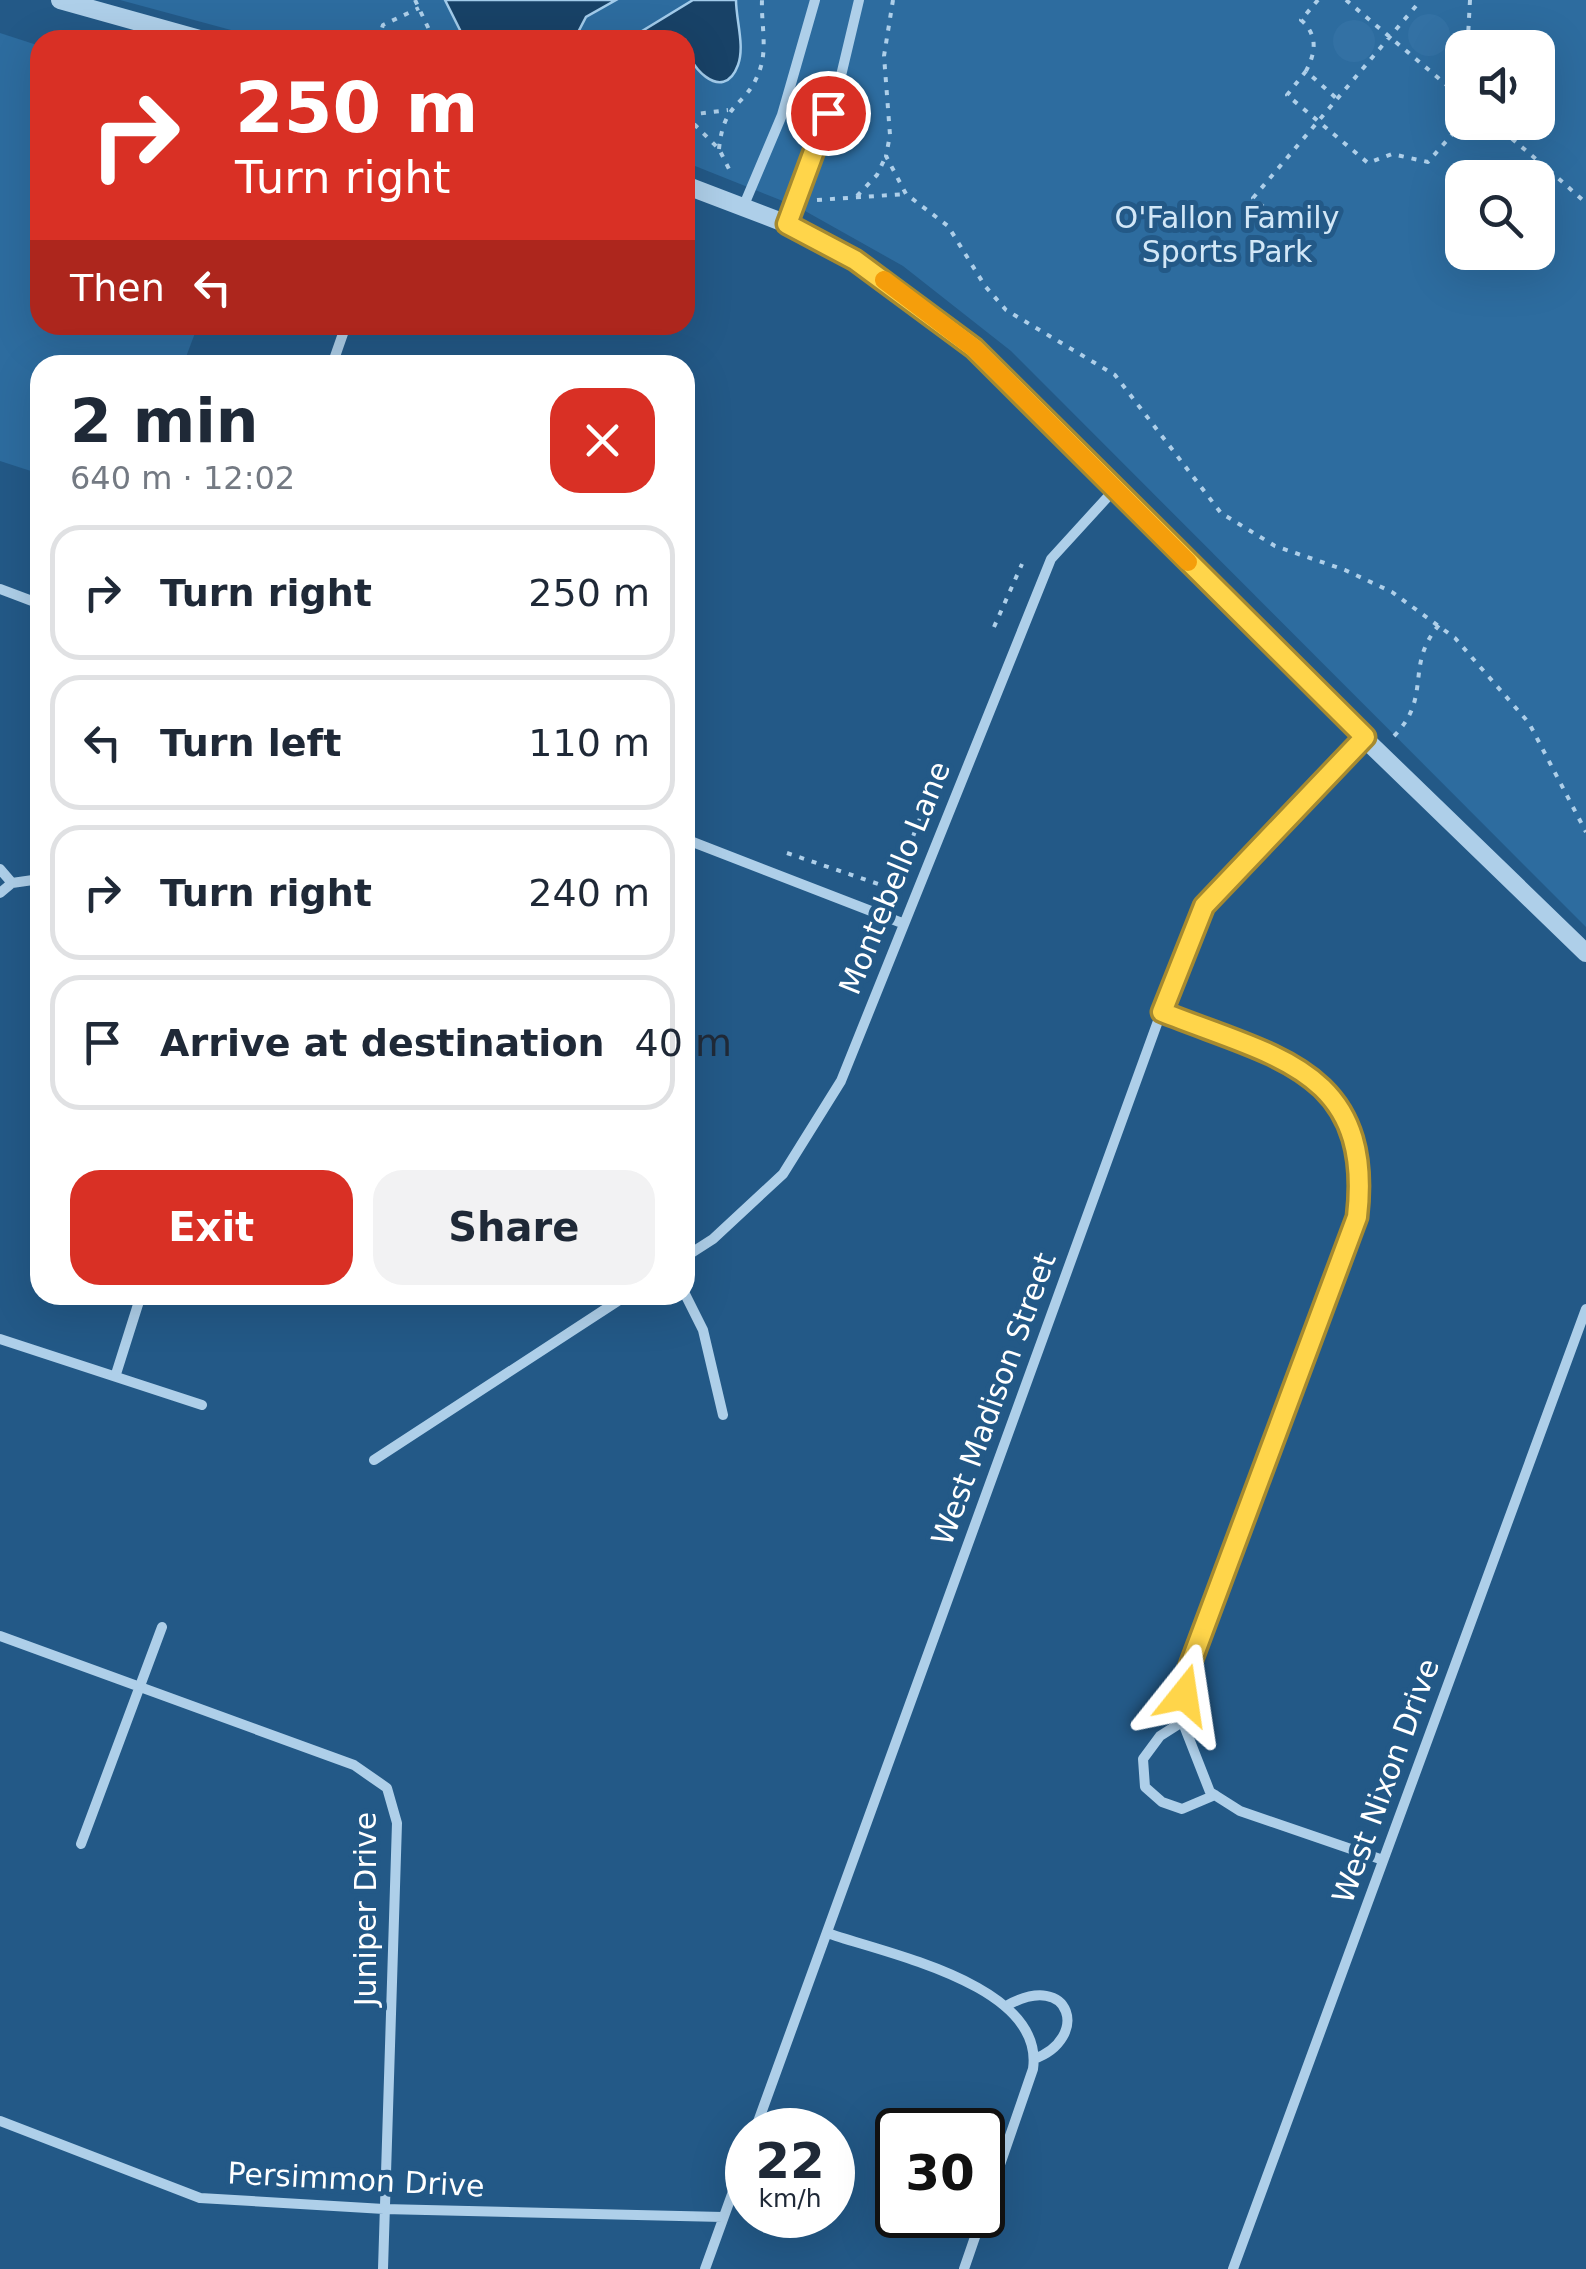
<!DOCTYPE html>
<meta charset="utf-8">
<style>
:root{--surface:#fff;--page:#f2f2f3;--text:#1f2937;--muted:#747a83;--line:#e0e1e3;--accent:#d93025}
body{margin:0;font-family:"DejaVu Sans",sans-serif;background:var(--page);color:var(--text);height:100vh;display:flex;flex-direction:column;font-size:38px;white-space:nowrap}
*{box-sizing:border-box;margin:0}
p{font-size:32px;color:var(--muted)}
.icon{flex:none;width:55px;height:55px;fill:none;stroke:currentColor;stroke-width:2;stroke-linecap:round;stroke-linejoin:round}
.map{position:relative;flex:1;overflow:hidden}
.drawer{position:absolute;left:30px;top:355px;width:665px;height:950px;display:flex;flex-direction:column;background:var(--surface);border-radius:30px;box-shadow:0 10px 40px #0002}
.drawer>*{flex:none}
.banner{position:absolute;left:30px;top:30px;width:665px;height:305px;border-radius:30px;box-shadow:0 10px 40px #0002;background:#d93025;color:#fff;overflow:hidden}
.fabs{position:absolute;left:1445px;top:30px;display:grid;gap:20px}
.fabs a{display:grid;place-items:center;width:110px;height:110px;border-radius:20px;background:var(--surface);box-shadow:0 10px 40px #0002;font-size:50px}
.speed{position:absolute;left:725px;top:2108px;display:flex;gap:20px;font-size:50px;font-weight:700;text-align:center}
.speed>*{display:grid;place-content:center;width:130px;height:130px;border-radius:50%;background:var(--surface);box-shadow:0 10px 40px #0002;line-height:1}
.speed small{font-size:25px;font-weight:400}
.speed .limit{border:5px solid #111;border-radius:15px;background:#fff;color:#111}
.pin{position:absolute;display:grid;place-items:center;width:85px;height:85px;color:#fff;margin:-42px;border:5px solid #fff;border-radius:50%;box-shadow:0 2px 10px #0007}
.me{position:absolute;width:110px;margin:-55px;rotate:15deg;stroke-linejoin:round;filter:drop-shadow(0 0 8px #0008)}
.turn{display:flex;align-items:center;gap:35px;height:210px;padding:0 40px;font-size:45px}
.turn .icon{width:130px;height:130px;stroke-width:2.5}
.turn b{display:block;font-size:70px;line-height:85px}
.then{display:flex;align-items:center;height:95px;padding:0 40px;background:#0003;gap:20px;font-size:38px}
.round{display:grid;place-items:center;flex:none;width:105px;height:105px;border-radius:30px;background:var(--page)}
.summary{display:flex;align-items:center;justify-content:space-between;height:170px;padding:0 40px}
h1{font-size:60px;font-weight:800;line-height:75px}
.primary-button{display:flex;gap:20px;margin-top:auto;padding:20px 40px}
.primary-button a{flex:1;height:115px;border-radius:30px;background:var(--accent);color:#fff;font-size:40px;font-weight:800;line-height:115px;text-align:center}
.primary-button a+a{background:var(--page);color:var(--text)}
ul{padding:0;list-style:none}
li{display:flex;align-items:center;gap:30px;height:135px;margin:0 20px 15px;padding:0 20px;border:5px solid var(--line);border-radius:30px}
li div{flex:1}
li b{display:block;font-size:38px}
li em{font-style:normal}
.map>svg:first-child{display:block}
</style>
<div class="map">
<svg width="1586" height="2269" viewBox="0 0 1586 2269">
<rect width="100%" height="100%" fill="#235987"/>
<path fill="#2d6c9f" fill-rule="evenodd" d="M120,0H1586V927L1011,351L903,266L798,207L685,162V40H268ZM1462,48H1538V122H1462ZM1462,178H1538V252H1462Z
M0,33L40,46V325H198L183,365H40V474L0,461Z"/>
<path fill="#184267" stroke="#a2cbea" stroke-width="2.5" d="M445,0H616L586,17L574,40H465Z
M693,0H736C736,20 745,46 738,65C723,106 685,64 685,40H636L634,36Z"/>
<path fill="#3371a4" d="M1408 35a21 21 0 1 1 42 0a21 21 0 1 1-42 0Z
M1333 41a21 21 0 1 1 42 0a21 21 0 1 1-42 0Z"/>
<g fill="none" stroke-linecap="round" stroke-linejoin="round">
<path stroke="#aecfe9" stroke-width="4" stroke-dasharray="5 8" stroke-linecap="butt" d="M415,0L434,40
M893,0L884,56L890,135L886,156L906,194L948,226L985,286L1006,310L1115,375L1221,513L1275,546L1345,570L1392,592L1455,638L1529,723L1586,832
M1318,0L1301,20C1318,35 1316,52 1306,71L1336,98
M1346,0L1462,98
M1470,0L1468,37L1472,48
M378,40L383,25L419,8
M1306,71L1287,95L1368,163L1392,154L1428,162L1463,122
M685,115L719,149L729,169
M688,115L728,110
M1492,122L1549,170L1538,184
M719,149C724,99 745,109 759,72C768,50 761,24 762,0
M1549,170L1586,203
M857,196L877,175L886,156
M817,200L906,194
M1313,248L1253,198L1421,0
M994,627L1022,564
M1394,736C1433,696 1404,666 1439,625
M787,853L893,889L920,818"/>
<path stroke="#aecfe9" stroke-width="10" d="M744,205L782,115L815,0
M787,224L839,84L859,0
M332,365L346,325
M0,589L40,604
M685,839L902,923
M0,869L12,883
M0,893L12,883L40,879
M1161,1013C1274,1056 1375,1069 1357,1217L1187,1673L1181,1718L1210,1792L1240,1811L1383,1860
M685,1257L713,1239L783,1174L841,1081L1051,559L1114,490
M685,1294L703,1330L723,1415
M0,1339L202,1405
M116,1374L141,1295
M374,1460L627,1295
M0,1636L354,1765L387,1788L397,1823L383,2269
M1182,1722L1160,1736L1143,1759L1145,1787L1162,1802L1182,1809L1215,1795
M81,1844L162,1627
M827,1933C888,1954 1045,1985 1033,2069L964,2269
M1006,2006C1072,1969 1090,2039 1034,2059
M0,2121L200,2198L384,2209L723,2217
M755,2130L1190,933C1225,864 1310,793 1365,737
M705,2269L748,2150
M1233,2269L1586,1309"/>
<path stroke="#aecfe9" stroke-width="18" d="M60,0L203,40
M685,185L787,224L855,259L974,348L1302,678L1586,953"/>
</g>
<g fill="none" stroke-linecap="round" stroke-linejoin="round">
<g stroke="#a68a30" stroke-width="25">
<path id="route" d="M828,113L787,224L855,260L974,348L1365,737L1204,906L1162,1012C1274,1057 1374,1069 1357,1217L1187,1673L1184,1695"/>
</g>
<use href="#route" stroke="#ffd54a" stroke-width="18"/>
<path stroke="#f59e0b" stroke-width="18" d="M884,280L974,348L1188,562"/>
</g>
<g text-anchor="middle" stroke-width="10" stroke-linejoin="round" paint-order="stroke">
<g font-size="30" fill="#d2e7f7" stroke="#235987">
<text x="1227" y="228">O'Fallon Family<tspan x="1227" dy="34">Sports Park</tspan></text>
</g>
<g font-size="30" fill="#fff" stroke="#235987">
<text transform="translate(895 878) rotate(-68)" y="10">Montebello Lane</text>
<text transform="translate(994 1399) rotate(-70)" y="10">West Madison Street</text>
<text transform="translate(1386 1781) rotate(-70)" y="10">West Nixon Drive</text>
<text transform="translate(366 1909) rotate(-90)" y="10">Juniper Drive</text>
<text transform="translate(356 2180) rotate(3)" y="10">Persimmon Drive</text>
</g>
</g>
</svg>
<div class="fabs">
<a><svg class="icon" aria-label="sound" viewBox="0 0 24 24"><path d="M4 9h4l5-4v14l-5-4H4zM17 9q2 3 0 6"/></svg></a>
<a><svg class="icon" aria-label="search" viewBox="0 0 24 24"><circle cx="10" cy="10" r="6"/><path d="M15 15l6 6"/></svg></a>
</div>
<div class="speed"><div>22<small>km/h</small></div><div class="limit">30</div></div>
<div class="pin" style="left:828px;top:113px;background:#d93025"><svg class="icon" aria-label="arrive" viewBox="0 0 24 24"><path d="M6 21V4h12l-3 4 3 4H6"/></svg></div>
<svg class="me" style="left:1184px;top:1695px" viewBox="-20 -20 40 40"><path d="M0-17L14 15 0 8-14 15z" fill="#ffd54a" stroke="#fff" stroke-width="4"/></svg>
<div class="banner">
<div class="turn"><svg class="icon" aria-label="right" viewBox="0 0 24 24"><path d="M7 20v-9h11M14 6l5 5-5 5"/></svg><div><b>250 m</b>Turn right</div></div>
<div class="then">Then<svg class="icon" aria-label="left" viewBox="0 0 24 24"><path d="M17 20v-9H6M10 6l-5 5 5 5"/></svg></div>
</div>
<section class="drawer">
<div class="summary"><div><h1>2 min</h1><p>640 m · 12:02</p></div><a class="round" style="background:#d93025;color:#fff"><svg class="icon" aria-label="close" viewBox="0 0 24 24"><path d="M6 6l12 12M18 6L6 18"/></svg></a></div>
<ul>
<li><svg class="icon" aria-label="right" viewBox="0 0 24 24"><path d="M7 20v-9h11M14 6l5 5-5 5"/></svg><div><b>Turn right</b></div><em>250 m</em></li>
<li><svg class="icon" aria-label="left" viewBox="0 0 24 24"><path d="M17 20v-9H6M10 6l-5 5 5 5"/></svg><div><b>Turn left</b></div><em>110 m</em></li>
<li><svg class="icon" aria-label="right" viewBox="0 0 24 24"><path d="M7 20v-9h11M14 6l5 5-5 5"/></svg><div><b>Turn right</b></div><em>240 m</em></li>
<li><svg class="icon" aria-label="arrive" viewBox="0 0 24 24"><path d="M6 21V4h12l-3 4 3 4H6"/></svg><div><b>Arrive at destination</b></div><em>40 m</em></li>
</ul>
<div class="primary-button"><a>Exit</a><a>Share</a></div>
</section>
</div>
